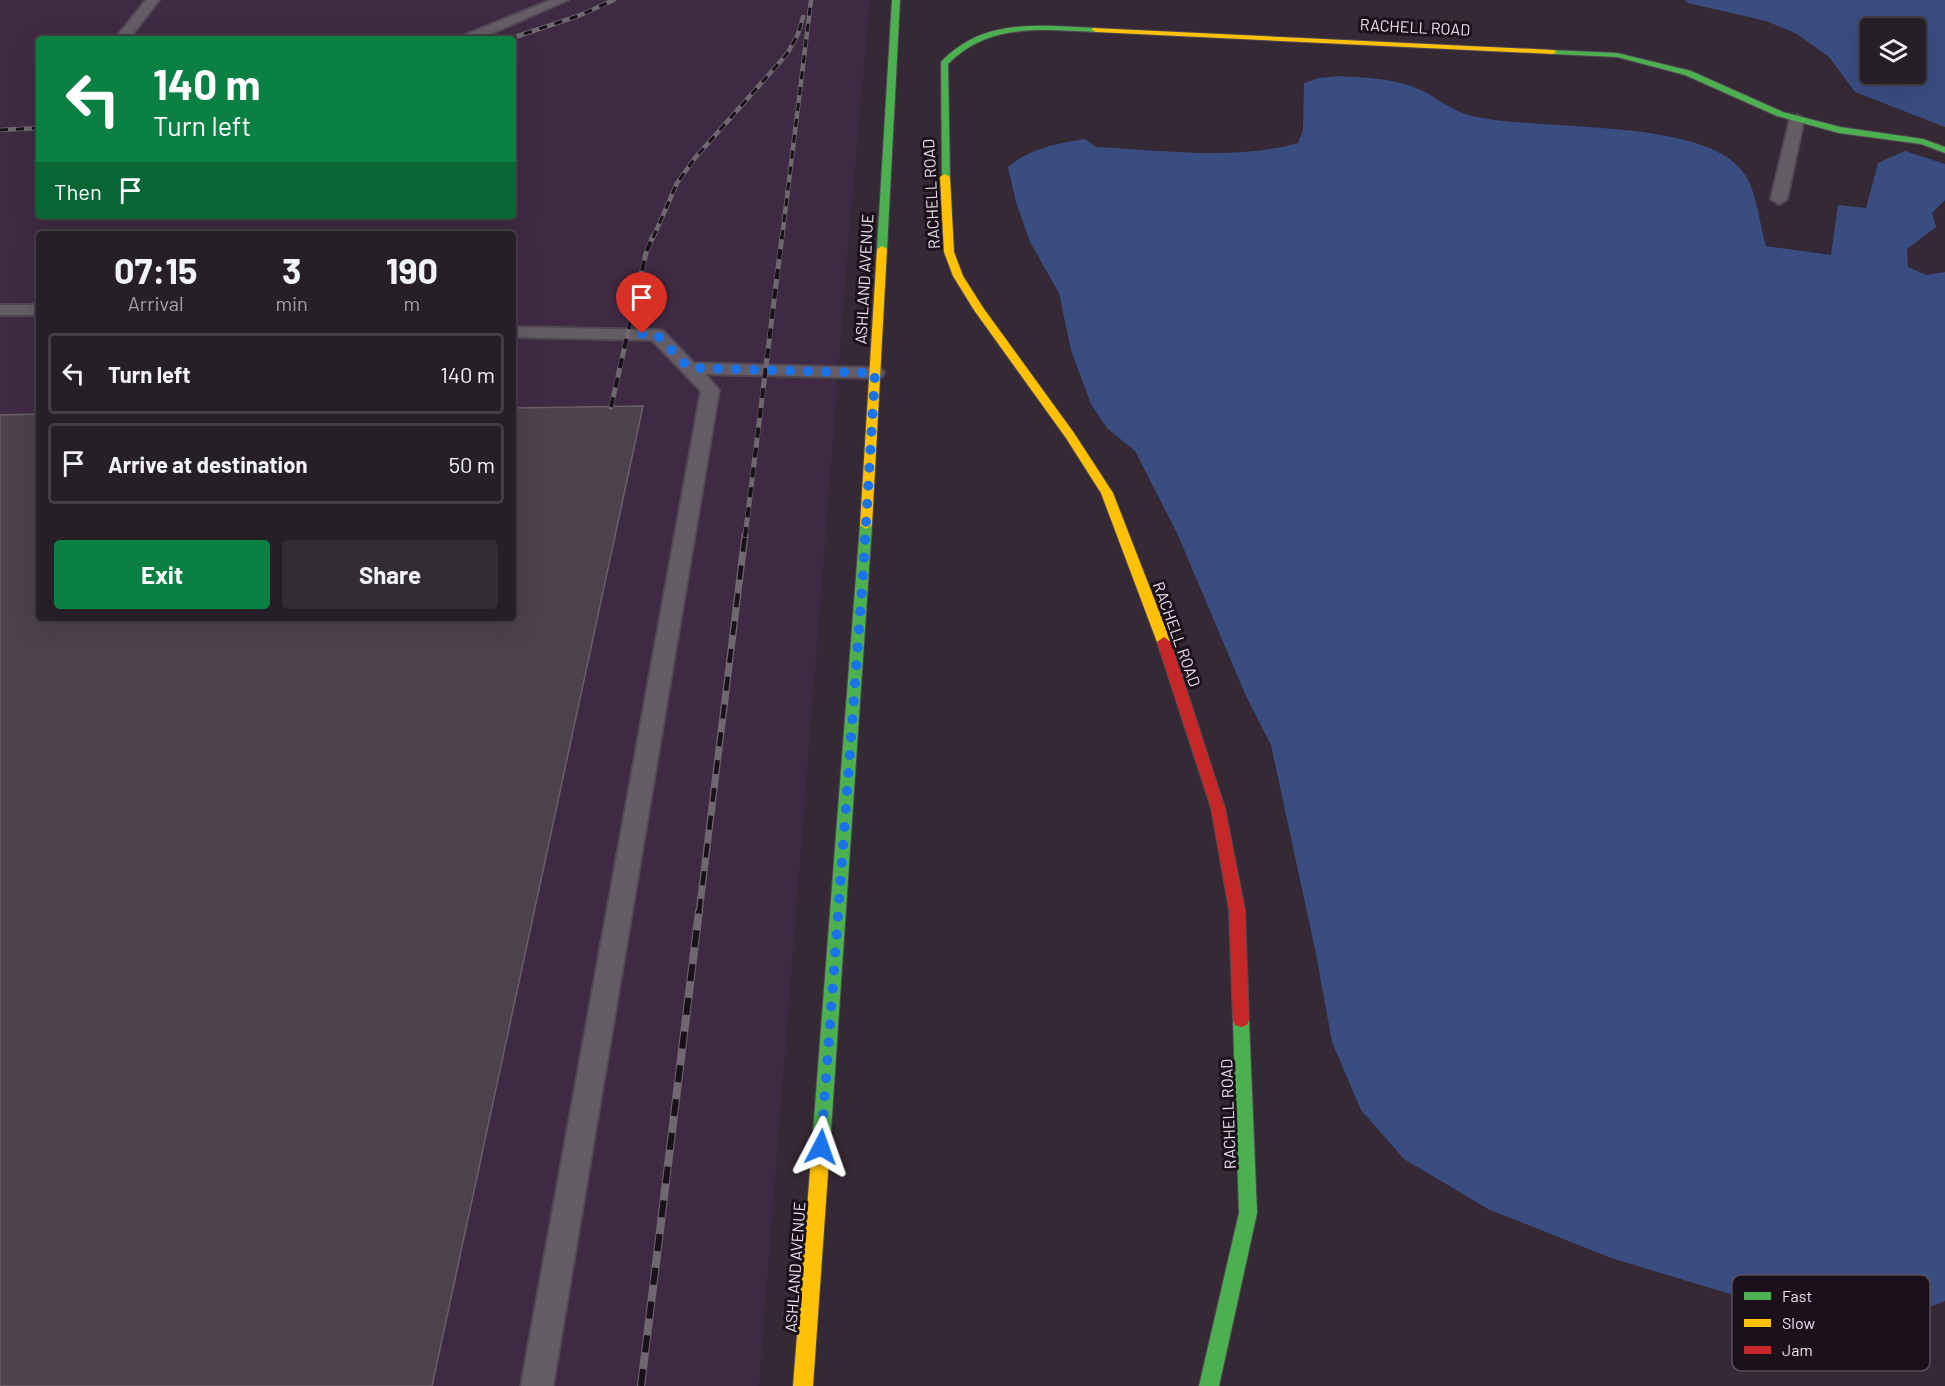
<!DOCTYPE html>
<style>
:root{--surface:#271f28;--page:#332c34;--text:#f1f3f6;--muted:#a4a2a8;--line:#433d45;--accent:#0b8043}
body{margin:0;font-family:Barlow,sans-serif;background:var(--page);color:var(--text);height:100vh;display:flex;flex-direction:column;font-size:22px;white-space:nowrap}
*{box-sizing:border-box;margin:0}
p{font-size:20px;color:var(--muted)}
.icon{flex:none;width:33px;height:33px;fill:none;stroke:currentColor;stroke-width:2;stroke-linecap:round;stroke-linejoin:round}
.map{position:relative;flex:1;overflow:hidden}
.drawer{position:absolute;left:36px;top:231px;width:480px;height:390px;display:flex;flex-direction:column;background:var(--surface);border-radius:6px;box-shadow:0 6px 24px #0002,0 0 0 2px var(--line)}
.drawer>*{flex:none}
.hud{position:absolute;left:36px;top:36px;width:480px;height:183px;border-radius:6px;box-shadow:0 6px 24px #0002,0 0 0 2px var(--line);background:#0b8043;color:#fff;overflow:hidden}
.fabs{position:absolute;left:1860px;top:18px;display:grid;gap:12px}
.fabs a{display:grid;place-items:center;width:66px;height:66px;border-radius:6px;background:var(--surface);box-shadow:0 6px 24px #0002,0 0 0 2px var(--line);font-size:30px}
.pin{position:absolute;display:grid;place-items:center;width:51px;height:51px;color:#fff;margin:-62px -26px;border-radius:50% 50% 50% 0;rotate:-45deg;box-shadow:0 0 6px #0007}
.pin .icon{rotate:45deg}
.me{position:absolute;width:66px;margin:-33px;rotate:4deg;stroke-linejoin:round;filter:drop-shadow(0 0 4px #0008)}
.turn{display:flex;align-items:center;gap:21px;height:126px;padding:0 18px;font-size:27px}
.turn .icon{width:78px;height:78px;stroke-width:2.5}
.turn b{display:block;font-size:42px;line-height:51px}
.then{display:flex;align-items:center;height:57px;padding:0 18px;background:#0003;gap:12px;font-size:22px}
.eta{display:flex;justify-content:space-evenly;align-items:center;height:102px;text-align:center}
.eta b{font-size:36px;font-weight:700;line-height:42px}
.action{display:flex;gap:12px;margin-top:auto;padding:12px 18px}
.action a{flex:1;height:69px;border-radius:6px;background:var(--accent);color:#fff;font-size:24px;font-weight:700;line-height:69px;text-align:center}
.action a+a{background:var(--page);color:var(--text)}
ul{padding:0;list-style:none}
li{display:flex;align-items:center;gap:18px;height:81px;margin:0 12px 9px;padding:0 6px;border:3px solid var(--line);border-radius:6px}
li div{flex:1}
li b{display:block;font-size:22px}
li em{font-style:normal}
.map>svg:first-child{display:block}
</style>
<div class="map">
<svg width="1945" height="1386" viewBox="0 0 1945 1386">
<rect width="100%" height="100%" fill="#342935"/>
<path fill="#3f2a43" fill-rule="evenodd" d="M0,0H870L849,237L759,1386H0ZM39,39H513V216H39ZM39,234H513V618H39Z"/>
<path fill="#3a4d81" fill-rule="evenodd" d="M1685,0H1945V127L1855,92L1829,57L1797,34L1766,21L1688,3ZM1870,28H1916V74H1870Z
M1340,76C1366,78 1392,78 1416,88C1435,95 1449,111 1473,116C1539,132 1703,117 1743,172C1758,193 1759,223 1766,246L1831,255L1838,205L1866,208L1878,163L1905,151L1945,164V200L1932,213L1936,227L1907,249L1908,267L1926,275L1945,272V1301L1897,1319L1780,1309L1611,1258L1488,1209L1404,1159L1361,1110L1332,1042L1316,954L1271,745L1246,696L1177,533L1135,451L1107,428L1091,404L1071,350L1059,293L1030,242L1016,202L1008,167C1028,149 1058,143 1085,139L1096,147C1162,150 1234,161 1298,143L1303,131L1304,83L1319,78Z"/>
<path fill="#4c424b" stroke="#6a5f67" stroke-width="1.5" d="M643,406L432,1386H0V415L39,414V618H513V408Z"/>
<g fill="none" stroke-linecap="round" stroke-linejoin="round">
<g stroke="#514853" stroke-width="4">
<path id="lane" d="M146,0H159L129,39H115Z
M551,0H568L479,39H460L462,36Z
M1797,115L1804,119L1787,199L1779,204L1771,199L1790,119Z
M0,305H39V315H0Z
M513,327L657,330L663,331L694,363L875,368L881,369L884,373L881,377L875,378L705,374L719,390L553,1386H521L701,391L652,340L513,337Z"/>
</g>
<g stroke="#514853" stroke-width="2">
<path id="fast" d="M892,0H900L887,249L882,252L877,249Z
M1056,26L1096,28L1100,30L1096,32C1042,30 989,22 948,64L950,177L942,179L941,62C974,28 1010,25 1056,26Z
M1550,50L1617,53L1691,71L1783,112L1840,127L1923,139L1945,147V153L1921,144L1839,133L1777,116L1685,75L1617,57L1553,54H1550Z
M866,521L872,525L830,1145L827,1151L821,1153L815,1151L812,1145L860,525Z
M1241,1013L1247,1015L1249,1020L1257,1213L1219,1386H1199L1239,1213L1233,1020L1235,1015Z"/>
</g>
<g stroke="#514853" stroke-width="2">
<path id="slow" d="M1093,28L1553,50L1557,52L1553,54L1096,32L1092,30Z
M945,174L950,177L954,252L963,276L984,309L1074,433L1113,493L1171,642L1169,645H1159L1157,642L1101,493L1066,438L974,310L953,276L944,252L940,177Z
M882,246L887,249L872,525L866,529L860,525L877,249Z
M821,1137L827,1139L830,1145L813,1386H793L812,1145L815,1139Z"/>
</g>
<g stroke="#514853" stroke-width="2">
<path id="jam" d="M1164,637L1171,642L1225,808L1245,910L1249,1020L1247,1025L1241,1027L1235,1025L1233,1020L1229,910L1211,808L1157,642Z"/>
</g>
<use href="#lane" fill="#655d66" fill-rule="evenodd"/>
<use href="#fast" fill="#4caf50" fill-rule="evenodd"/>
<use href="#slow" fill="#ffc107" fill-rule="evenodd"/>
<use href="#jam" fill="#c62828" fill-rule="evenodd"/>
<g stroke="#706870" stroke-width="4.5">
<path id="rail-far3" d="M509,39L578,16L614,0
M0,130L39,128
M653,238L677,183L695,158L787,54L798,34L803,17
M782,238L811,0"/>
</g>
<g stroke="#706870" stroke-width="5">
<path id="rail-far2" d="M611,407L646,253L653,236
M745,537L782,236"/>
</g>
<g stroke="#706870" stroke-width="7">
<path id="rail-far1" d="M699,913L745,535"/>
</g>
<g stroke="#706870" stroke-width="8">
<path id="rail" d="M641,1386L699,911"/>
</g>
<use href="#rail-far3" stroke="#1a111b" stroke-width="3" stroke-dasharray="8" stroke-linecap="butt"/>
<use href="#rail-far2" stroke="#1a111b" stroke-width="4" stroke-dasharray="10" stroke-linecap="butt"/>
<use href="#rail-far1" stroke="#1a111b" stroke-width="4.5" stroke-dasharray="14" stroke-linecap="butt"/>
<use href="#rail" stroke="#1a111b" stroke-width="6" stroke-dasharray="17" stroke-linecap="butt"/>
</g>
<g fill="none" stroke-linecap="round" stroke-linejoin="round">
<path stroke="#1a73e8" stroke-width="10" stroke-dasharray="0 18" d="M642,334L657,335L689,368L875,373L863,574L821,1147"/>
</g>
<g text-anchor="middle" stroke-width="6" stroke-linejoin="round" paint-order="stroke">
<g font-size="16" fill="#ede1ef" stroke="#1a111b">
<text transform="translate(1415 27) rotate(3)" y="6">RACHELL ROAD</text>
<text transform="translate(931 194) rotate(-93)" y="6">RACHELL ROAD</text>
<text transform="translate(864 279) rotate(-87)" y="6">ASHLAND AVENUE</text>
<text transform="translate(1177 634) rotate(70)" y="6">RACHELL ROAD</text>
<text transform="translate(1228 1114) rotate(-92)" y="6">RACHELL ROAD</text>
<text transform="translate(795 1267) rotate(-86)" y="6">ASHLAND AVENUE</text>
</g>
</g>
<rect x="1732" y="1275" width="198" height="96" rx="9" fill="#1a111b" stroke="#594f5b" stroke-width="1.5"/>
<rect x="1744" y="1292" width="27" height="8" fill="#4caf50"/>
<rect x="1744" y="1319" width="27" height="8" fill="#ffc107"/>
<rect x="1744" y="1346" width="27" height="8" fill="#c62828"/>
<g font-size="16" fill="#ede1ef">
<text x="1782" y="1302">Fast</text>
<text x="1782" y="1329">Slow</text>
<text x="1782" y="1356">Jam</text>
</g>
</svg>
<div class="fabs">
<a><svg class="icon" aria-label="layers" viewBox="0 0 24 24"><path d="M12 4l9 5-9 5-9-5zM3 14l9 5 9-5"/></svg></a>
</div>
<div class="pin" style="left:642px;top:334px;background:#d93025"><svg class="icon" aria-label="arrive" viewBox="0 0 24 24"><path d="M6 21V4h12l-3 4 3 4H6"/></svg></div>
<svg class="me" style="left:821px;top:1147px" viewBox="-20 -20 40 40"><path d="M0-17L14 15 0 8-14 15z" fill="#1a73e8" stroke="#fff" stroke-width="4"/></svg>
<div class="hud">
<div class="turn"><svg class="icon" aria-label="left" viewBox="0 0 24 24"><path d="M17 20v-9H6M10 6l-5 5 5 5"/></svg><div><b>140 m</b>Turn left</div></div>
<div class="then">Then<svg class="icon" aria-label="arrive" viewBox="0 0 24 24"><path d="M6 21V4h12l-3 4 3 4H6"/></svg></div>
</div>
<section class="drawer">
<div class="eta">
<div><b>07:15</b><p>Arrival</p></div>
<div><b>3</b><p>min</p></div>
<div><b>190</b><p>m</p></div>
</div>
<ul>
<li><svg class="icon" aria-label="left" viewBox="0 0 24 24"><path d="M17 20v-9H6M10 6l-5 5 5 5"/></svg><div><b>Turn left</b></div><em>140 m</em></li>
<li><svg class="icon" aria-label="arrive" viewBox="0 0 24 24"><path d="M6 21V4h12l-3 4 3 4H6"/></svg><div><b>Arrive at destination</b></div><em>50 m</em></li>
</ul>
<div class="action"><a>Exit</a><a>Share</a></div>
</section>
</div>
